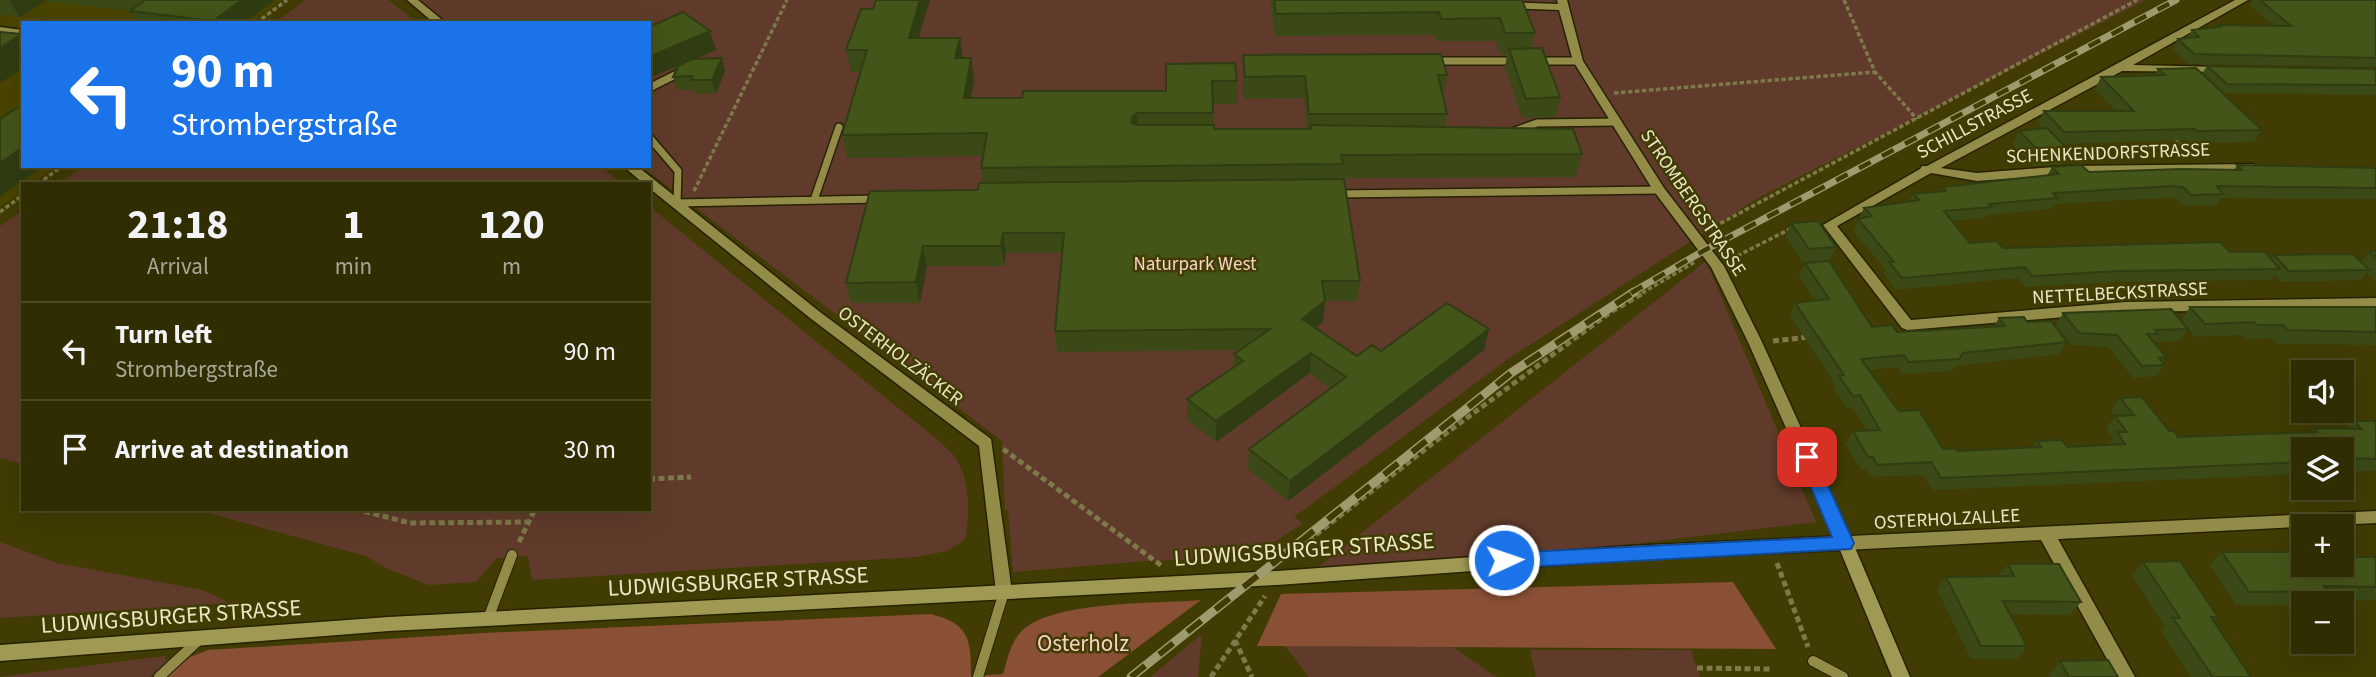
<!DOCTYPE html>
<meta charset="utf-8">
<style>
:root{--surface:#312d02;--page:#39350c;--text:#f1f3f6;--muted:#a8a899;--line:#4c4924}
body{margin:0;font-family:"Source Sans 3",sans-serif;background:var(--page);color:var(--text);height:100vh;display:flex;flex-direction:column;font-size:26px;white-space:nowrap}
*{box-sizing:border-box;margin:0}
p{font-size:23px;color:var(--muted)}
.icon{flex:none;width:38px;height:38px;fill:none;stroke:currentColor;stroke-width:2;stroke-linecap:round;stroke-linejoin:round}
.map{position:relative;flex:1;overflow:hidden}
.panel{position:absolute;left:21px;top:182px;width:630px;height:329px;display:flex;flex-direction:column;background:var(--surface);border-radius:0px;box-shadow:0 7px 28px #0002,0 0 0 2px var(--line)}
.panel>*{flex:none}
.top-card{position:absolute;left:21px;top:21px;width:630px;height:147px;border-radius:0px;box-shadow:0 7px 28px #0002,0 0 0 2px var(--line);background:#1a73e8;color:#fff;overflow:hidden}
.buttons{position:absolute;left:2291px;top:360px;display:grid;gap:14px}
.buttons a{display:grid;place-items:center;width:63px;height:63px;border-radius:0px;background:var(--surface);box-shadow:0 7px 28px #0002,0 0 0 2px var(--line);font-size:35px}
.pin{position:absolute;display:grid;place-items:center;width:60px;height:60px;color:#fff;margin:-30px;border-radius:14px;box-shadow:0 4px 10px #0006}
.me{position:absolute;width:77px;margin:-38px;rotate:87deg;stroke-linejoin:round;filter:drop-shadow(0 0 5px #0008)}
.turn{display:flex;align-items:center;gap:24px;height:147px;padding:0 35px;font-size:32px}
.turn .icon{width:91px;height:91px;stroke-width:2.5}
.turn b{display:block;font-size:49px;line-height:60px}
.eta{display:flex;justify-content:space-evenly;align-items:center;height:119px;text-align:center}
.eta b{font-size:42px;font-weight:700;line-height:49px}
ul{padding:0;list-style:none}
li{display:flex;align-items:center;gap:21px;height:98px;padding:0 35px;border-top:2px solid var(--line)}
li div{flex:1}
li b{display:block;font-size:26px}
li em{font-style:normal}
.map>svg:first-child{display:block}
</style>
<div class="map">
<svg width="2376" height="677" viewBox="0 0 2376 677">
<rect width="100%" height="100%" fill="#413c03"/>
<path fill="#4a4401" d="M0,0H282L251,23H23V166H56L32,184H23V191L0,207Z"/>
<path fill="#603b2b" d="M305,0H388L418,23H275Z
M412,0H2146L1758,198L1511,357L1294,517L1303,523L1251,558L1147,561L1013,572L1008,510H1005L1002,441L641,166H649V23H458L453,19L443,23Z
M83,166H600L622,184H59Z
M649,206L939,441C945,447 954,454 958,462C970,484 970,516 965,539L947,551L916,557L532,580L528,556L497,558L476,582L429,585L386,568L366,556L193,509H649Z
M23,210V464L0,458V226Z
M1706,261L1816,522L1517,558L1307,576Z
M0,542L57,563L203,590L230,603L0,618Z
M1202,634L1198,677H1150Z
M1285,646L1453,647L1496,677H1309Z
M1530,650H1691L1700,677H1536Z
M164,656L167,661L150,677H0Z"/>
<path fill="#8a5036" d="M1733,582L1776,649L1257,646L1281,594Z
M1201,600L1098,677H166L190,657L208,650L483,633L931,614C970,624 971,640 971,676L1003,674C1007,661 1010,645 1019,634C1046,600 1157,604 1201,600Z"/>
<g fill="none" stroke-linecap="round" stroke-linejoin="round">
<g stroke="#262200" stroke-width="10">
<path id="lane-far1" d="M1432,61H1516
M1537,61H1578
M649,88L683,71
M1512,132L1537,123L1617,122
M649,137L678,171L677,203L878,199
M1336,194L1659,190
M814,200L839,127"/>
</g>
<g stroke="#262200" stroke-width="12">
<path id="lane" d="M488,619L512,555
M1813,661L1843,677
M159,677L200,639
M978,677L1004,592"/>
</g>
<g stroke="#262200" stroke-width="3">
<path id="street" d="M407,0H418L446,23H434Z
M1557,0H1567L1583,61L1664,188L1724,266L1762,342L1850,536L2376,511V523L2058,539L2135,677H2117L2041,540L1845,550L1839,548L1748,342L1711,267L1653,190L1573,61L1559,10L1505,8L1500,5L1505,2L1558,4Z
M2235,0H2248L2133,65L2222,67L2226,68V72L2122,71L1941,168L1977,173L2067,166L2253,164L2259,168L2257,171L2067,174L1977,181L1931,173L1837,226L1911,320L2126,302L2376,298V308L2126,312L1907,330L1902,328L1823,225L1920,169L1922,166H1927Z
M0,27L23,30V36L0,33Z
M623,166H637L820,312L991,439L1012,592L1010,597L1004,599L998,597L996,592L979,446L810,318L649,188V184H644Z"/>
</g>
<g stroke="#262200" stroke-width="3">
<path id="secondary" d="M1845,536L1851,538L1853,543L1910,677H1892L1840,550L1629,560L1277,585L389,631L0,661V645L389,617L1277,571L1629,546Z"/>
</g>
<path stroke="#7d7948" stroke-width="3.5" stroke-dasharray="4.5 2.5" stroke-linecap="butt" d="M1844,0L1875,72L1917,119
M256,23L287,0
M1614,93L1875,72
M2175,138L2191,154
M38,184L62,166
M694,191L787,0
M0,212L23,195
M1708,230L2137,0
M1731,259L1792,228
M1642,293L1695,262"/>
<path stroke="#7d7948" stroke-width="5" stroke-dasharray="6 3.5" stroke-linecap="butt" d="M1773,341L1809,337
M1003,449L1162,566
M649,479L691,477
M355,509L410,523L529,522
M519,542L535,509
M1286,558L1437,440L1612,311L1645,292
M1777,563L1808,647
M1235,640L1252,677
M1697,668L1772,669
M1211,677L1265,596"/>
<use href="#lane-far1" stroke="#938c49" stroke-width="7"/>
<use href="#lane" stroke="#938c49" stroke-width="10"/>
<use href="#street" fill="#938c49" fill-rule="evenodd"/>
<use href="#secondary" fill="#a09954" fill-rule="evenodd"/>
<g stroke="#9f9b6f" stroke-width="7">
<path id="rail-far1" d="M1631,293L1705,250L2176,0"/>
</g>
<g stroke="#9f9b6f" stroke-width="9">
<path id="rail" d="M1131,677L1511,373L1634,292"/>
</g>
<use href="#rail-far1" stroke="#413c03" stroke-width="4.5" stroke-dasharray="13" stroke-linecap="butt"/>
<use href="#rail" stroke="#413c03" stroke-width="6" stroke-dasharray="18" stroke-linecap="butt"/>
</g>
<path fill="#3a4916" d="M0,0H275L244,23H138L131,11L46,1L20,17L0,14Z
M1271,0H1522L1535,33L1531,48L1560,97L1556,117L1522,118L1505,67L1507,55H1501L1496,41H1437L1435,35L1275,36L1271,6Z
M2253,0H2376V67L2189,64L2173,49L2178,39L2187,38L2192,30L2216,28L2218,25H2273L2250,5Z
M873,9L919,38L962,58L974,80L971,98H1022L1166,91V64L1237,81L1236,104H1213L1214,129H1307L1304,98L1244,99L1243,77V55L1447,75L1443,97L1447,114L1445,127L1582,154L1576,177L1341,178L1360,281L1357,301H1325L1323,322L1315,328L1357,356L1489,329L1484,350L1288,501L1248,469L1249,449L1331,389L1310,373L1216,442L1187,420V399L1234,367V354L1240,350L1057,352L1055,331L1062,253H1006L1004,266H927L920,303H851L846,283L978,190L983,183L981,168L983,156L847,158L842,135L860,72H851L846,50Z
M649,27L716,50L694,59L722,58L725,71L716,93L695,94L694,90H677L673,77L677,66L649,78Z
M2207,66L2376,69V95L2223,93L2262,130L2254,142L2189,143L2187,140L2063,144L2069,150L2062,164L2033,166L2012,144L2019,131L2044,129L2038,123L2044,111H2116L2095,89L2101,77L2154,75L2158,69L2202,74Z
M2237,165L2376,168V199L2221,198L2216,205L2183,206L2176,198H2164L2054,204L2051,209L1987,215L1985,218L1952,221L1970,243L2003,248L2230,252L2271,259L2274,255L2361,262L2369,252L2376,251V282L2367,273L2361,280L2281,282L2275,275L2271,280L2111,282L2025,287L2018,278L1896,290L1884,274L1885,270L1853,230L1864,208L1909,202L1913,194L1941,191L1943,187L2047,176L2052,167L2089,172L2234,170Z
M1791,223L1836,247L1830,260L1803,262L1785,237Z
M1805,263L1872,327L1897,332L1994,326L1999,318L2027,322L2067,342L2059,354L1956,366L1952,371L1902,374L1898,367L1869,370L1899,411L1943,449L1958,451L2033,447L2037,441L2067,447L2108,445L2113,438L2106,429L2115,416L2111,410L2120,398L2178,437L2311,432L2314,428L2346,429L2354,421H2376V471H2342V450H2303V474L1933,490L1923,475L1870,477L1866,470H1861L1846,444L1853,431L1867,430L1853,408H1847L1833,389L1835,384L1790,316L1795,303L1816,301L1799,276Z
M2190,307H2376V345L2278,344L2273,338L2246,339L2243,335L2195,337L2181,320Z
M2063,313L2188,329L2179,341L2153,342L2166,357L2163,362L2165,365L2156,376L2133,378L2109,347L2071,345L2056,325Z
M2222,552L2303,565L2376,557V600H2319L2315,604H2303V605H2236L2210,565Z
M2143,562L2218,617L2214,622L2251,677H2191L2161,631L2165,627L2132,575Z
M2008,564L2081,602L2070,615L2011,614L2027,646L2017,659H1971L1937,590L1946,577L1999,576Z
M2060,661L2118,677H2050L2049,674Z"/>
<path fill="#303c12" d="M9,0H45L46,1L20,17Z
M242,0H275L244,23H214L213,21Z
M920,0H930L912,60L909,38Z
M710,31L716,50L649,78V57Z
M22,34L23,36V68L0,83V48Z
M960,38L963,60L955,58Z
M722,58L725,71L716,93L712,80Z
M971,58L974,80L967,121L964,98Z
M1137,113L1138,136L1132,140V117Z
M23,147V166H43L0,197V163Z
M1003,233L1006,253L1004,266L1001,246Z
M923,246L927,266L920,303L916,282Z
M1325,301L1323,322L1300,340L1302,319Z
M1489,329L1484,350L1288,501L1290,481Z
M1311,353L1310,373L1216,442V421Z"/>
<path fill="#445519" stroke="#303c12" stroke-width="2" d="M145,0H242L213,21L130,11Z
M876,0H920L909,38H960L955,58H971L964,98H1022L1023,91H1166V64L1235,63L1237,81H1212L1213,113H1137L1132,117V123L1137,125H1214V129H1311L1310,125L1573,129L1582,154L1341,155L1343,164L981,168L987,133L842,135L867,50H846L861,9H873Z
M1274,0H1522L1535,33H1505L1500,18L1441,19L1439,12L1276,14Z
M2260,0H2376V58L2194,54L2178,39L2199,37L2192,30L2220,27L2218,25L2291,26Z
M683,12L710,31L649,57V27Z
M0,32L22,34L0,48Z
M1542,48L1560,97L1526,99L1509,49Z
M1441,54L1447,75H1438L1447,114H1309L1305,76L1245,77L1243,55Z
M722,58L712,80H691L693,76L673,77L678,66L692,59Z
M2207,66L2376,69V85L2227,84Z
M2196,68L2262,130L2197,131L2195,129L2064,132L2044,111H2134L2101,77L2165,75L2158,69Z
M23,104V147L0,163V119Z
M2047,128L2069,150L2041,153L2019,131Z
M2081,165L2089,172L2181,169L2242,170L2237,165L2376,168V188L2217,186L2223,194L2191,195L2183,187L2172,186L2053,193L2058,198L1989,204L1992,207L1944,211L1970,243L1997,241L2003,248L2220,242L2230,252H2265L2280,269L2119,271L2032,276L2025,267L1902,278L1889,262H1894L1858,219L1872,216L1864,208L1919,200L1913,194L1946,191L1943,187L2059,174L2052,167Z
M1344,179L1360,281H1322L1325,301L1302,319L1357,356L1372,345L1381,351L1447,303L1489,329L1290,481L1249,449L1346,377L1311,353L1216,421L1187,399L1243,361L1234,354L1270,329L1055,331L1064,233H1003L1001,246H923L916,282L846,283L870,191L978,190L979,183Z
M1818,221L1836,247L1809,249L1791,223Z
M2376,251V258L2369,252Z
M2353,254L2370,270L2289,271L2274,255Z
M1829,261L1872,327L1892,325L1897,332L2005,326L1999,318L2024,317L2027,322L2051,321L2067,342L1963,353L1959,359L1909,362L1904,355L1861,359L1899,411L1919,410L1943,449L1955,448L1958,451L2041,447L2037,441L2062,440L2067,447L2125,444L2117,432H2127L2115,416L2134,415L2120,398L2142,397L2169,431H2174L2178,437L2317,432L2314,428L2361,429L2354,421H2376V459L2342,458V450H2303V462L1941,478L1931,462L1877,465L1873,457H1868L1853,431L1880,430L1860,395L1853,396L1839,376L1844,375L1795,303L1829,299L1805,263Z
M2190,307H2376V332L2288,330L2283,325H2257L2254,322L2205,324Z
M2171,309L2188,329L2155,330L2158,334H2147L2166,357L2159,358L2165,365L2142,366L2117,335L2079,333L2063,313Z
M2222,552H2303V565H2342V557H2376V587L2324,586L2327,591L2249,592Z
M2180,561L2218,617H2211L2251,677H2213L2173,618H2180L2143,562Z
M2008,564H2059L2081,602L2003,601L2027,646H1981L1946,577L2014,576Z
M2108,660L2118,677H2069L2060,661Z"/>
<path fill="#1a73e8" stroke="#114b97" stroke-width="2" d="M1807,450L1813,452L1815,457L1854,543L1851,549L1504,568L1497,566L1494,560L1497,555L1504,553L1832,537L1798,457L1801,452Z"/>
<g text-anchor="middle" stroke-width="5" stroke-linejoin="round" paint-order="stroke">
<g font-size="19" fill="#eae7c5" stroke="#413c03">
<text transform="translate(1974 123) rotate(-28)" y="7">SCHILLSTRASSE</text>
<text transform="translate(2108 152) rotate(-2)" y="7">SCHENKENDORFSTRASSE</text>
<text transform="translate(1694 202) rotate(56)" y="7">STROMBERGSTRASSE</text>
<text transform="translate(2120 292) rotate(-3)" y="7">NETTELBECKSTRASSE</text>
<text transform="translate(901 355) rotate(37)" y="7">OSTERHOLZÄCKER</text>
<text transform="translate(1947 518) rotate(-3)" y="7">OSTERHOLZALLEE</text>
</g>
<g font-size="19" fill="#f8d3c4" stroke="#413c03">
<text x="1195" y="270">Naturpark West</text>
</g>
<g font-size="23" fill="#eae7c5" stroke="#413c03">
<text transform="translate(1304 549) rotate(-4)" y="8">LUDWIGSBURGER STRASSE</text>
<text transform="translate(738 581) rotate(-3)" y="8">LUDWIGSBURGER STRASSE</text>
<text transform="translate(171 616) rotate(-4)" y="8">LUDWIGSBURGER STRASSE</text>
</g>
<g font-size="23" fill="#f8d3c4" stroke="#413c03">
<text x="1083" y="651">Osterholz</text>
</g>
</g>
</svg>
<div class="buttons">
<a><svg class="icon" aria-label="sound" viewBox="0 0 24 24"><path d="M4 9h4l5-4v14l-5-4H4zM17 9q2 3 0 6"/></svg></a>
<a><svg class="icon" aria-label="layers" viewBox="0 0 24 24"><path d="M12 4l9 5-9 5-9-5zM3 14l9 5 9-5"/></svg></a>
<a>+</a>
<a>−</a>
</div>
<div class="pin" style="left:1807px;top:457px;background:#d93025"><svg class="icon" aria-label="arrive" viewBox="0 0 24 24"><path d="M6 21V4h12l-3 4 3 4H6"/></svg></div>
<svg class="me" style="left:1504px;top:560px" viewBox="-20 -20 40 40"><circle r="17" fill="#1a73e8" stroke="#fff" stroke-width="3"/><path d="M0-11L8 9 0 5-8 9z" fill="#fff"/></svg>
<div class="top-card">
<div class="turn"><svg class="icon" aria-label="left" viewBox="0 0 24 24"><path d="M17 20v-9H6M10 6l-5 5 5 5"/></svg><div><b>90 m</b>Strombergstraße</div></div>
</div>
<section class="panel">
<div class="eta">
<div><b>21:18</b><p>Arrival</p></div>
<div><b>1</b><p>min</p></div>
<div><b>120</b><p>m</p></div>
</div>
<ul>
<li><svg class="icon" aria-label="left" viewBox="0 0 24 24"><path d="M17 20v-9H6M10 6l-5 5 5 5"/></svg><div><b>Turn left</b><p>Strombergstraße</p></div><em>90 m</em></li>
<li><svg class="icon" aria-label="arrive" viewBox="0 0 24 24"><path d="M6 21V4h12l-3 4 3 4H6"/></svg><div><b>Arrive at destination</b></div><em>30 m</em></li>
</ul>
</section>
</div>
